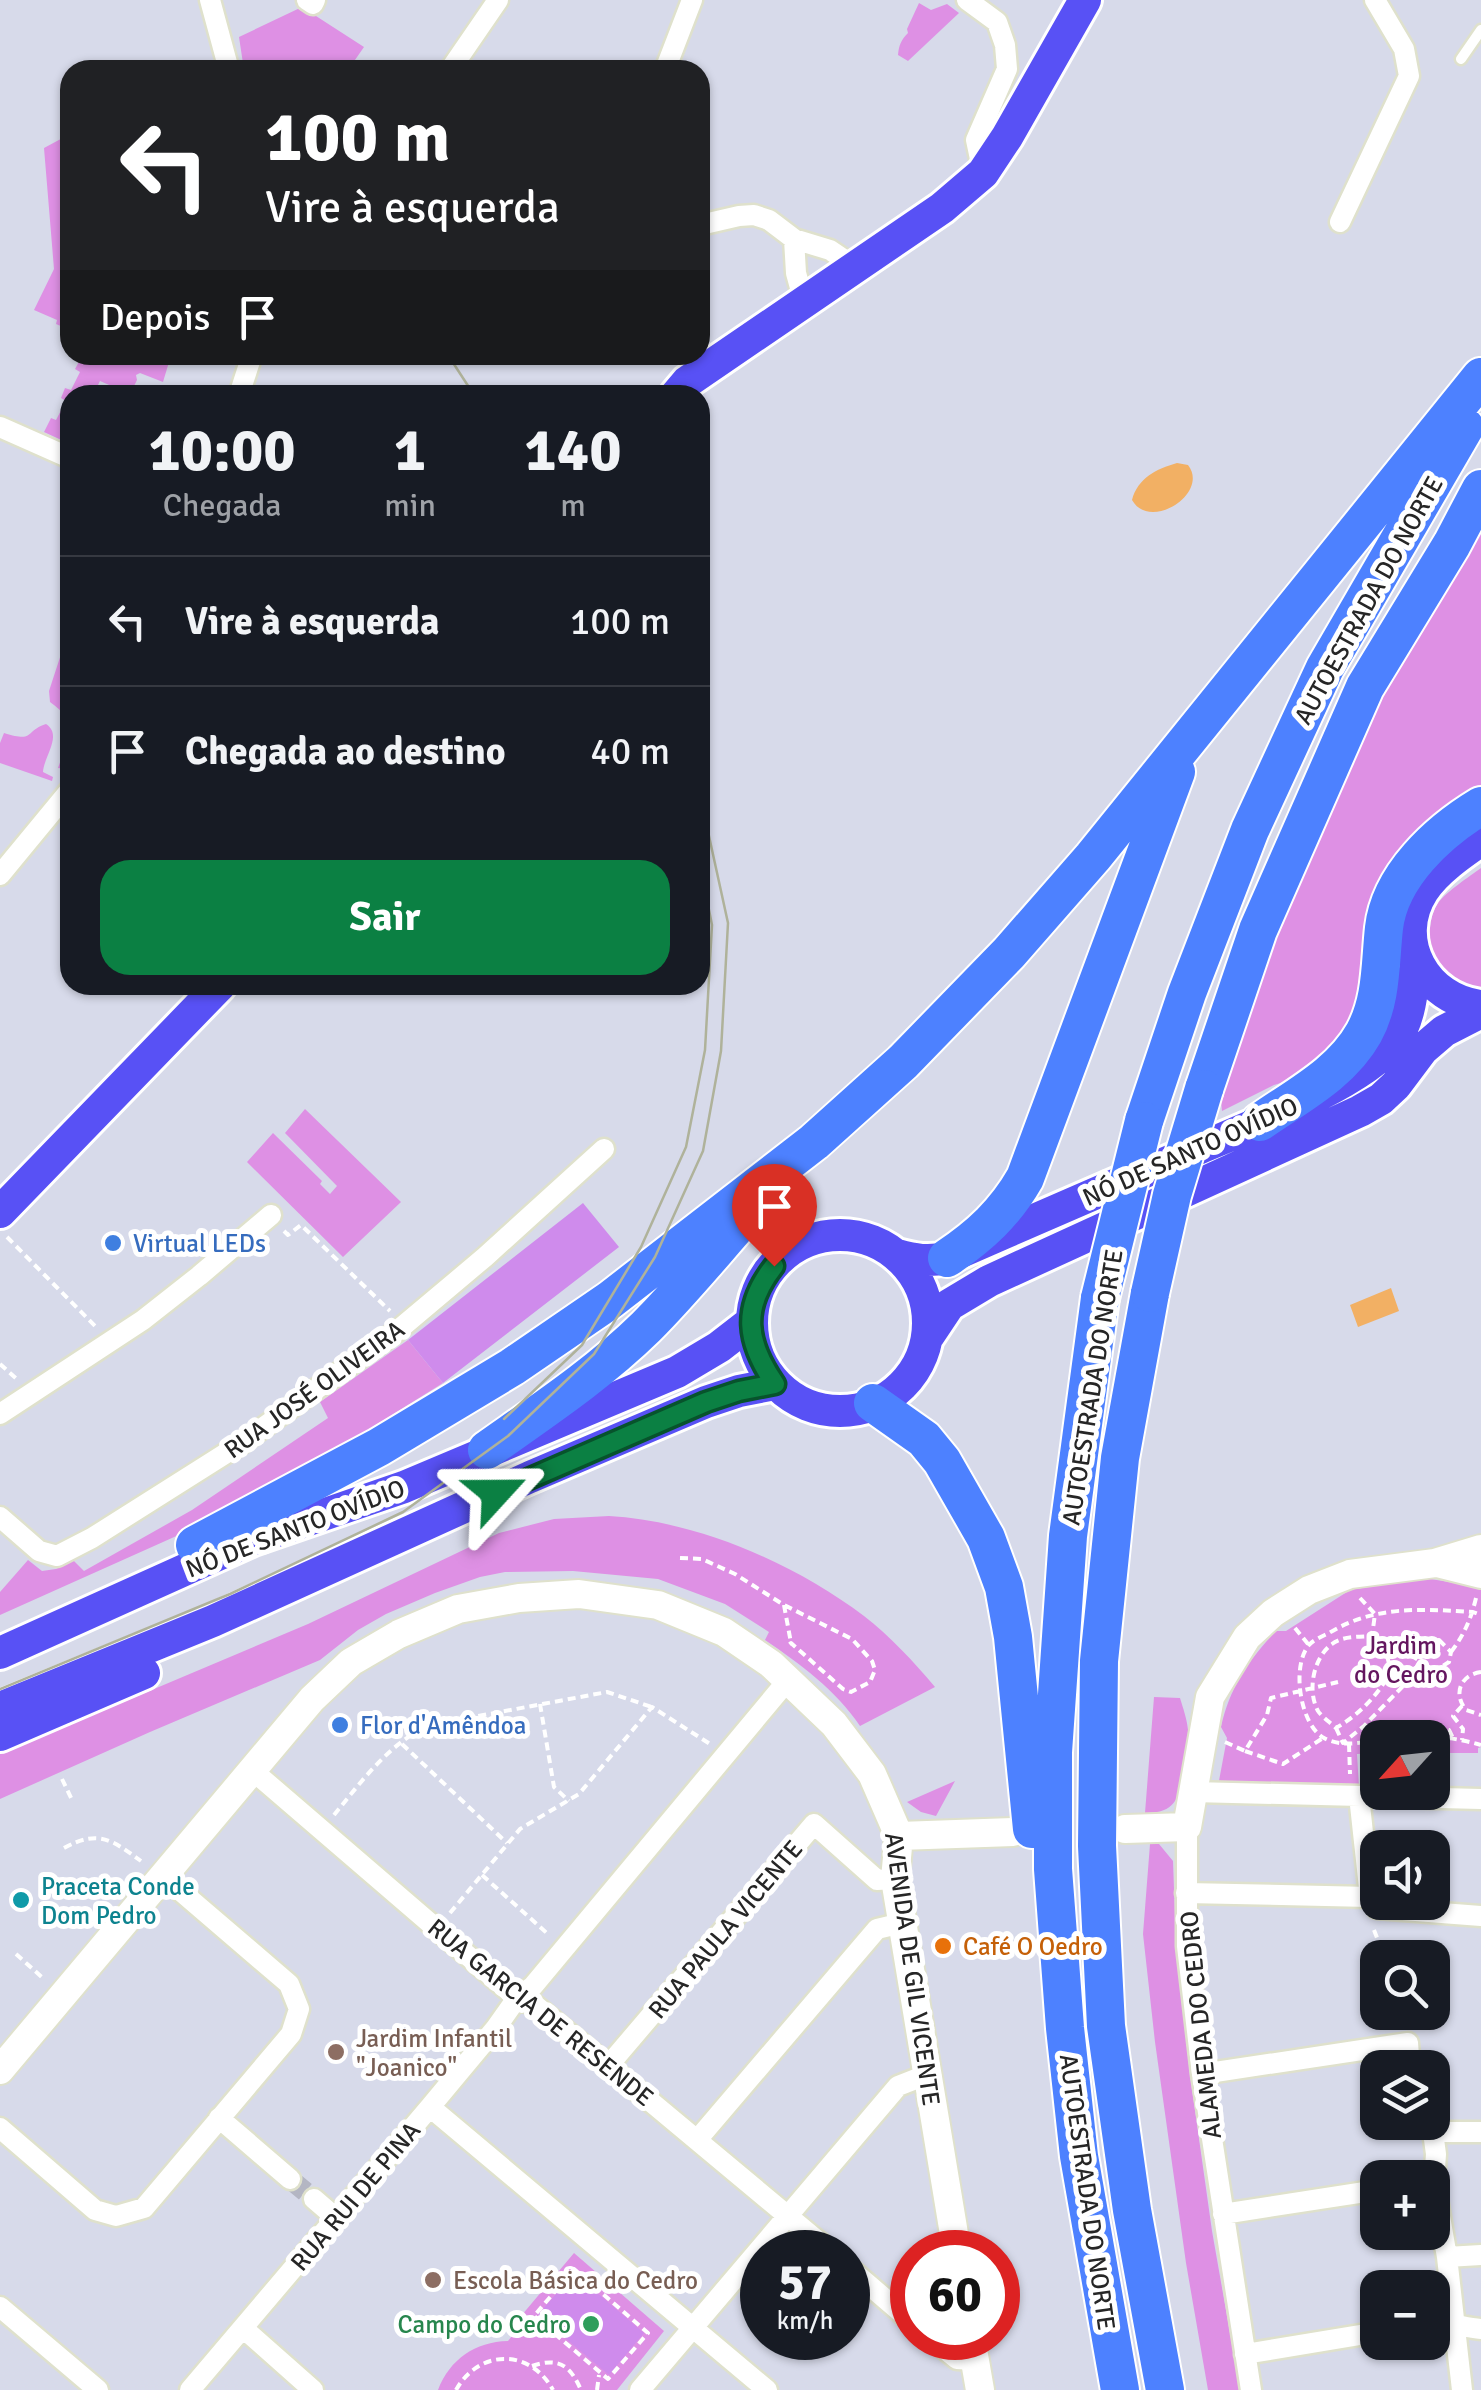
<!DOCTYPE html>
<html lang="pt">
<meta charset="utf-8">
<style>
:root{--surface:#171b24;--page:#20242c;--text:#f1f3f6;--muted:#9ea1a6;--line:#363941;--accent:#0b8043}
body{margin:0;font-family:Signika,sans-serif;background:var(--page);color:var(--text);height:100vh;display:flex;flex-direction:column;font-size:38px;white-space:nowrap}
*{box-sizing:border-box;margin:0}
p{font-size:32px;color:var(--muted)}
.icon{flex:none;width:55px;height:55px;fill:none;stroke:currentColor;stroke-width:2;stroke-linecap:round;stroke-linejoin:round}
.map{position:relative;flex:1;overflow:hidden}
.details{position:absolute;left:60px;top:385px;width:650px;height:610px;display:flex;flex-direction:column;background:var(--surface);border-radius:30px;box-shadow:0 2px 8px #0004}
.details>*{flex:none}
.hud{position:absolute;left:60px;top:60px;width:650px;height:305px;border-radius:30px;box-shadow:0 2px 8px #0004;background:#202124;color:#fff;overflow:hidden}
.needle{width:65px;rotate:243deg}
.tools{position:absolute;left:1360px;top:1720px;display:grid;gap:20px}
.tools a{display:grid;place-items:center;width:90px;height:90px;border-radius:20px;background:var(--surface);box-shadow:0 2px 8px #0004;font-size:50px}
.speed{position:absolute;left:740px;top:2230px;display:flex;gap:20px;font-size:50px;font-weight:700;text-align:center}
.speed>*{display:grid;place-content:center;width:130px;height:130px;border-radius:50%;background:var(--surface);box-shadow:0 2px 8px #0004;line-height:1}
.speed small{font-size:25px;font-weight:400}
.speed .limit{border:15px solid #d22;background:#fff;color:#111}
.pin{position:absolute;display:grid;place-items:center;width:85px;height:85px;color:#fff;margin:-102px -42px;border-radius:50% 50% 50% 0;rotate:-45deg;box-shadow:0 0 10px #0007}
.pin .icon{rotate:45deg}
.me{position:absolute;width:110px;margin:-55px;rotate:66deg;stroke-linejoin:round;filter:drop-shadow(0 0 8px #0008)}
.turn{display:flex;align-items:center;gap:35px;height:210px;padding:0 40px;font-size:45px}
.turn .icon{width:130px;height:130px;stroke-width:2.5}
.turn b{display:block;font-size:70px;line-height:85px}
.then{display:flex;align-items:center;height:95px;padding:0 40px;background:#0003;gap:20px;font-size:38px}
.eta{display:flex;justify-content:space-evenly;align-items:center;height:170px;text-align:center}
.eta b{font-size:60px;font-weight:800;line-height:70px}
.primary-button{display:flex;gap:20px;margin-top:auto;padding:20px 40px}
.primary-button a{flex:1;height:115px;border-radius:30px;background:var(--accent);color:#fff;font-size:40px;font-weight:800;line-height:115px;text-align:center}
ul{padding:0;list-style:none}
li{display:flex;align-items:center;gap:30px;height:130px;padding:0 40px;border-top:2px solid var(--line)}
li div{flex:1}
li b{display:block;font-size:38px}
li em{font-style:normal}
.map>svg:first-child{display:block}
</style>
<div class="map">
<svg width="1481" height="2390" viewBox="0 0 1481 2390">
<rect width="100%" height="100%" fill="#d7daea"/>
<path fill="#de90e4" d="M919,3L931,10L947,4L959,13L908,61L898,55C899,45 901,40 908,33L907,29Z
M302,7L364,47L348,70H244L239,37Z
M70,134V330L56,324L57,320L34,310L54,269L44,148Z
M89,355H154L169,362L163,382L140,373L136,375L137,380L130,394L100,381L93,395H70V444L44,432L51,418L56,420L66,401L61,398L65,388L71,390L80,372L75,369L80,360L86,362Z
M1481,533V799L1359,1011L1310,1074L1274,1085L1222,1111L1220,1090L1281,917L1376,704L1443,592Z
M65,642L70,644V765L67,769L58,768C68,739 80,723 50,702L49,691Z
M46,724C63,735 44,756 43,772L53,777L52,781L0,763V743L4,733C36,743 24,731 46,724Z
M1481,868V990C1452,985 1433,971 1430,940C1429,928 1431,913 1438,903C1447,891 1469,877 1481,868Z
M305,1109L401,1202L343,1257L247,1162L273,1133L322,1181L320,1184L330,1194L337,1186L285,1133Z
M408,1340L443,1383L307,1468L230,1512L0,1615V1592L28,1560L42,1571L56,1569L73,1560L84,1571L192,1510L328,1418L320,1402Z
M609,1516C697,1521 794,1563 864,1616C890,1636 914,1662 935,1687L860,1726C836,1690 800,1664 765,1640L769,1632L725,1604L658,1579L573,1571L505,1572L480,1577L435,1593L386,1614L358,1630L320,1660L150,1732L0,1799V1754L308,1624L499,1533L554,1519Z
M1424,1578L1481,1587V1747L1478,1748V1753H1433L1432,1738H1378L1377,1753L1357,1754L1359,1787L1218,1786L1227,1738L1221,1727C1230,1687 1248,1661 1276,1631H1286L1350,1590Z
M1154,1697L1180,1698C1183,1708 1187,1719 1188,1730C1188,1740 1185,1752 1184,1763C1181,1790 1180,1814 1145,1813Z
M955,1781L936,1816L921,1812L907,1802Z
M1150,1844H1159L1173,1861L1176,1945L1190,2075L1212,2231L1240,2390H1208L1186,2263L1155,2042L1143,1934Z
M574,2253L664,2331L617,2390H438C450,2359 475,2342 508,2341L520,2326L516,2322Z"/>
<path fill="#cf8bec" d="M583,1203L619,1247L443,1383L408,1340Z
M574,2273L644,2333L609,2375L538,2315Z"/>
<path fill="#f2b064" d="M1177,463L1188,465C1210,493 1150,532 1132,500C1138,478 1156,469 1177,463Z
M1391,1288L1399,1311L1358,1327L1350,1305Z"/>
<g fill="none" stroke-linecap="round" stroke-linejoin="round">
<path stroke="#b4b6c3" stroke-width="20" stroke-dasharray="20 10" stroke-linecap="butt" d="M290,2179L314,2199"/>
<g stroke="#dfe1cc" stroke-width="15">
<path id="lane" d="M1461,59L1481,30"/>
</g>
<g stroke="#dfe1cc" stroke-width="25">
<path id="street" d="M210,0L229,70
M307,0L313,4L315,0
M967,0L997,22L1005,45L1007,69L976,140L983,173
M450,70L498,0
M665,70L692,0
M1340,222L1409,76L1404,49L1375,0
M700,225L739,216L754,215L769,220L794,239L830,250L855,267
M794,239L796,273L804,302
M239,395L252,355
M0,427L70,458
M0,875L70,790
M0,1414L143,1320L199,1276L271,1215
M0,1517L39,1551L57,1556L92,1538L239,1445L397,1331L485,1257L604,1149
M252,1770L517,1998L536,2006L831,2252
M1193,1792L1481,1799
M1359,1796L1370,1897L1377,1908L1481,1916
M1187,1827V1946L1202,2074L1251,2390
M1186,1893L1370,1897
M608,2066L814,1824L877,1880L895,1879
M1202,2074L1408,2043L1410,2068
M430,2107L767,2390
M219,2118L290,2179
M1423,2122L1433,2132L1436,2154L1434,2182L1447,2257L1462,2390
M0,2128L95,2210L116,2216L144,2208L291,2034L299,2009L289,1984L163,1876
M1433,2132H1481
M697,2140L877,1929L902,1923
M314,2199L336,2218
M1223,2214L1378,2190
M1447,2257L1481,2255
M848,2267L912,2322
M0,2307L98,2390
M1432,2323C1448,2321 1464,2328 1481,2329
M243,2328L313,2390
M931,2338L957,2359L975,2360
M1245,2354L1378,2332
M190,2390L430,2107L495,2029L517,1998L533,1986L788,1680
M640,2390L898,2086L926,2075"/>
</g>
<g stroke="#dfe1cc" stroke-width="32">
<path id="secondary" d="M1437,1563L1481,1574
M1125,1829L1187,1827L1210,1697L1247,1637L1273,1613L1309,1590L1350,1574L1435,1563L1481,1549
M899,1836L1013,1832
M0,2070L312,1699L351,1662L399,1634L458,1609L519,1598L579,1594L658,1605L724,1632L771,1664L834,1724L872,1774L899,1836L895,1879L957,2252
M971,2338L980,2390"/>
</g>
<g stroke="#fff" stroke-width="38">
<path id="primary" d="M676,395L687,382L942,208L983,173L1007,137L1085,0
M1481,840C1462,853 1436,871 1423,891C1391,941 1426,1000 1481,1006
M0,1212L220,985
M752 1323a88 88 0 1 1 176 0a88 88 0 1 1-176 0Z
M897,1255C915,1260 928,1262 947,1258C1031,1221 1115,1185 1200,1148C1249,1127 1363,1083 1394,1042C1411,1020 1412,989 1416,962
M929,1335L949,1305L989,1281L1360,1111L1381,1099L1396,1085L1423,1049L1444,1031L1481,1012
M0,1653L253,1539L404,1487L677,1372L719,1347L750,1323
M0,1708L213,1621L530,1477L706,1402L739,1391L775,1384
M0,1735L144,1673"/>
</g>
<g stroke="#fff" stroke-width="42">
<path id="highway" d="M1204,1089L1258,930L1365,687L1452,544L1481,489
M1144,1121L1187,993L1250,830L1325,668L1465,427
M1260,1122C1297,1096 1341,1074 1364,1033C1382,1000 1380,965 1384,928C1390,876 1438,832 1481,806
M947,1258C980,1236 1005,1213 1025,1178L1176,772
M1150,1293L1120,1458L1099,1661L1097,1846L1106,2026L1132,2210L1165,2390
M1100,1298L1068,1536L1053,1752V1869L1065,2028L1079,2156L1120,2390
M873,1403L924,1439L942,1461L986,1538L1004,1587L1013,1637L1032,1829
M487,1450C542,1411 598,1374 646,1327C681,1292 712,1254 744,1218
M195,1545L379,1447L512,1367L610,1300L814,1142L903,1062L1009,953L1093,857L1481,377"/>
</g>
<path stroke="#fff" stroke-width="4" stroke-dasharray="8 5" stroke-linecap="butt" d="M284,1231L288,1235L301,1225L390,1311
M7,1237L95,1326
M0,1364L19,1381
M680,1558L702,1559L735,1574L784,1605L852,1639L872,1661L875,1670L870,1682L851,1692L843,1689L791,1643L786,1647
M1360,1598L1375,1614L1372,1636C1359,1637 1342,1636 1332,1644C1313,1658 1307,1691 1318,1711C1322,1717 1331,1723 1336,1728C1359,1715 1379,1694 1391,1671L1386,1652L1372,1636
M784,1605L791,1643
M1295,1628L1308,1644
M1439,1640L1451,1652L1449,1662L1441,1667L1430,1668L1420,1661L1421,1649L1429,1642Z
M1386,1652L1402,1650L1420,1661L1409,1680
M1451,1652C1464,1635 1471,1619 1476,1598
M1481,1672C1460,1675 1453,1694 1466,1710L1481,1715
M540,1704L554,1787L569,1801
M1462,1706L1453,1716L1463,1729L1462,1740
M1336,1728L1343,1743L1364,1726L1409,1680L1391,1671
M1387,1738C1411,1722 1422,1722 1449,1730L1453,1738
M1397,1738C1425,1734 1453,1737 1481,1745
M1378,1740C1361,1743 1340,1747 1324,1738C1300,1725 1291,1666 1309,1645C1313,1640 1323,1636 1329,1633C1375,1605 1422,1609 1473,1612L1481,1615
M1225,1742L1245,1751L1267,1715L1271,1698L1338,1682
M402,1744L507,1843
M1349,1744L1350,1774
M1245,1751L1283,1764L1323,1738
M62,1779L73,1802
M334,1815C362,1781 389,1743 430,1725L607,1692L652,1707
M64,1848C99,1829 112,1840 141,1861
M482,1875L549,1935
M450,1913L520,1829L579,1794L652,1707L710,1744
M1374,1930L1385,1958
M16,1954L44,1979
M1402,2012L1404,2024
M574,2269L648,2333L608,2379L534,2316Z
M532,2366C559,2357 570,2365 581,2390
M456,2390C479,2349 530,2348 553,2390
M597,2390L599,2375"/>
<use href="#lane" stroke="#fff" stroke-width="10"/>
<use href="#street" stroke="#fff" stroke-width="20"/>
<use href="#secondary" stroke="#fff" stroke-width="28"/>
<use href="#primary" stroke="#5851f5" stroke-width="32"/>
<use href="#highway" stroke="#4d81ff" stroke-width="38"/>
<path stroke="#afb29a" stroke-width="2.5" d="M448,355L474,395
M504,1419L582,1345L641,1247L686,1147L705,1050L712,925L700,865
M0,1689L230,1594L403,1512L508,1436L594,1354L655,1257L703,1151L721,1051L728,923L700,795"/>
<g stroke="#fff" stroke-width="42" stroke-linecap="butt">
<path id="highway-bridge" d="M1150,1293L1172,1195L1204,1089
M1100,1298L1144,1121"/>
</g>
<use href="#highway-bridge" stroke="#4d81ff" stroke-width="38"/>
</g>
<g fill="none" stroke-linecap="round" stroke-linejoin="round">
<g stroke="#07532c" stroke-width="25">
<path id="route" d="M496,1493L706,1402L739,1391L775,1384C746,1342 741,1308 774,1266"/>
</g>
<use href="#route" stroke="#0b8043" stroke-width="18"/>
</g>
<g fill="#3f7fe0" stroke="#fff" stroke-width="4">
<circle cx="113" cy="1243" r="10"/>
<circle cx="340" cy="1725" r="10"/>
</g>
<circle fill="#0f9aa8" stroke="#fff" stroke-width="4" cx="21" cy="1900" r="10"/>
<circle fill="#e8710a" stroke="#fff" stroke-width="4" cx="943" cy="1946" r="10"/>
<g fill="#8d6e63" stroke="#fff" stroke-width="4">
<circle cx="336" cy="2052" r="10"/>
<circle cx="433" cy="2280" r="10"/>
</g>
<circle fill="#2e9e5b" stroke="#fff" stroke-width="4" cx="591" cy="2324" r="10"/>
<g text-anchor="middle" stroke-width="10" stroke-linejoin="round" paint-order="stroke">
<g font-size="25" fill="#262626" stroke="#fff">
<text transform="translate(1368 600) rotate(-61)" y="9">AUTOESTRADA DO NORTE</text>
<text transform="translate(1190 1151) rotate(-24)" y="9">NÓ DE SANTO OVÍDIO</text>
<text transform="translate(1092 1387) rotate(-81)" y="9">AUTOESTRADA DO NORTE</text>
<text transform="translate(314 1389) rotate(-36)" y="9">RUA JOSÉ OLIVEIRA</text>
<text transform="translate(295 1528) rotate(-21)" y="9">NÓ DE SANTO OVÍDIO</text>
<text transform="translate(725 1929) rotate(-50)" y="9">RUA PAULA VICENTE</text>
<text transform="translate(913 1969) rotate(82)" y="9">AVENIDA DE GIL VICENTE</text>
<text transform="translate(541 2012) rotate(39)" y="9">RUA GARCIA DE RESENDE</text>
<text transform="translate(1200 2025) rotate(-96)" y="9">ALAMEDA DO CEDRO</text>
<text transform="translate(1088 2192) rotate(82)" y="9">AUTOESTRADA DO NORTE</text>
<text transform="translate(355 2196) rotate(-50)" y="9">RUA RUI DE PINA</text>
</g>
<g font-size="25" fill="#366cbe" stroke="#fff" text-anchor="start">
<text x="133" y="1252">Virtual LEDs</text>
<text x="360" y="1734">Flor d'Amêndoa</text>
</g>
<g font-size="25" fill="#64165f" stroke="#fff">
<text x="1401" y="1654">Jardim<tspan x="1401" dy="29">do Cedro</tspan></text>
</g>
<g font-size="25" fill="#0d838f" stroke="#fff" text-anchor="start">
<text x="41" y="1895">Praceta Conde<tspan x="41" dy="29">Dom Pedro</tspan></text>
</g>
<g font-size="25" fill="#c56008" stroke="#fff" text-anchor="start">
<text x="963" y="1955">Café O Oedro</text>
</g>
<g font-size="25" fill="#785e54" stroke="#fff" text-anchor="start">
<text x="356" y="2047">Jardim Infantil<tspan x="356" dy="29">"Joanico"</tspan></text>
<text x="453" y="2289">Escola Básica do Cedro</text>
</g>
<g font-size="25" fill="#27864d" stroke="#fff" text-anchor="end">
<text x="571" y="2333">Campo do Cedro</text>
</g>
</g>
</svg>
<div class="tools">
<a><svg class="needle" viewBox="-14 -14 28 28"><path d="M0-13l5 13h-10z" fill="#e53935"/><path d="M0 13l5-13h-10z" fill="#9ea1a6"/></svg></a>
<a><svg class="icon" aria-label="sound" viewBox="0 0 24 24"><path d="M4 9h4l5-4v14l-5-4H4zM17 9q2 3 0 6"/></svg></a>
<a><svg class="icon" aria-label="search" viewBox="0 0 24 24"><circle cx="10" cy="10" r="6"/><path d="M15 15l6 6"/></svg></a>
<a><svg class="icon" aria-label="layers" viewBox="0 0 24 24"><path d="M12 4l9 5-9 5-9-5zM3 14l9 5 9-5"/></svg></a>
<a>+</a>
<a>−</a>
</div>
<div class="speed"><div>57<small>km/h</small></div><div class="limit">60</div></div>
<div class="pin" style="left:774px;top:1266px;background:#d93025"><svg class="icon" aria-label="arrive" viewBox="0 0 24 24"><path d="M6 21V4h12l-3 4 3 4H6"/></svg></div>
<svg class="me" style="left:496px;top:1493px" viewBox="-20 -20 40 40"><path d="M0-17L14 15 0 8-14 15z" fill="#0b8043" stroke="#fff" stroke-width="4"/></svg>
<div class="hud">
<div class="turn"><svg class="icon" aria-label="left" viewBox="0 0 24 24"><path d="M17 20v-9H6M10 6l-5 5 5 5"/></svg><div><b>100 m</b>Vire à esquerda</div></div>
<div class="then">Depois<svg class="icon" aria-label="arrive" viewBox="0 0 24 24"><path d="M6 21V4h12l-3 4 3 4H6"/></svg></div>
</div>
<section class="details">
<div class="eta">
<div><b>10:00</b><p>Chegada</p></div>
<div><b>1</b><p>min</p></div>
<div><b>140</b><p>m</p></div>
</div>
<ul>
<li><svg class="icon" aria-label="left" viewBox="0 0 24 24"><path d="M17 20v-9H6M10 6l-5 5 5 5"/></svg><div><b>Vire à esquerda</b></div><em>100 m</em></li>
<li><svg class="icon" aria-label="arrive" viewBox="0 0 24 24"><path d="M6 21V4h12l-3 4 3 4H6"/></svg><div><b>Chegada ao destino</b></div><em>40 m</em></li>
</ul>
<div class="primary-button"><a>Sair</a></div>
</section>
</div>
